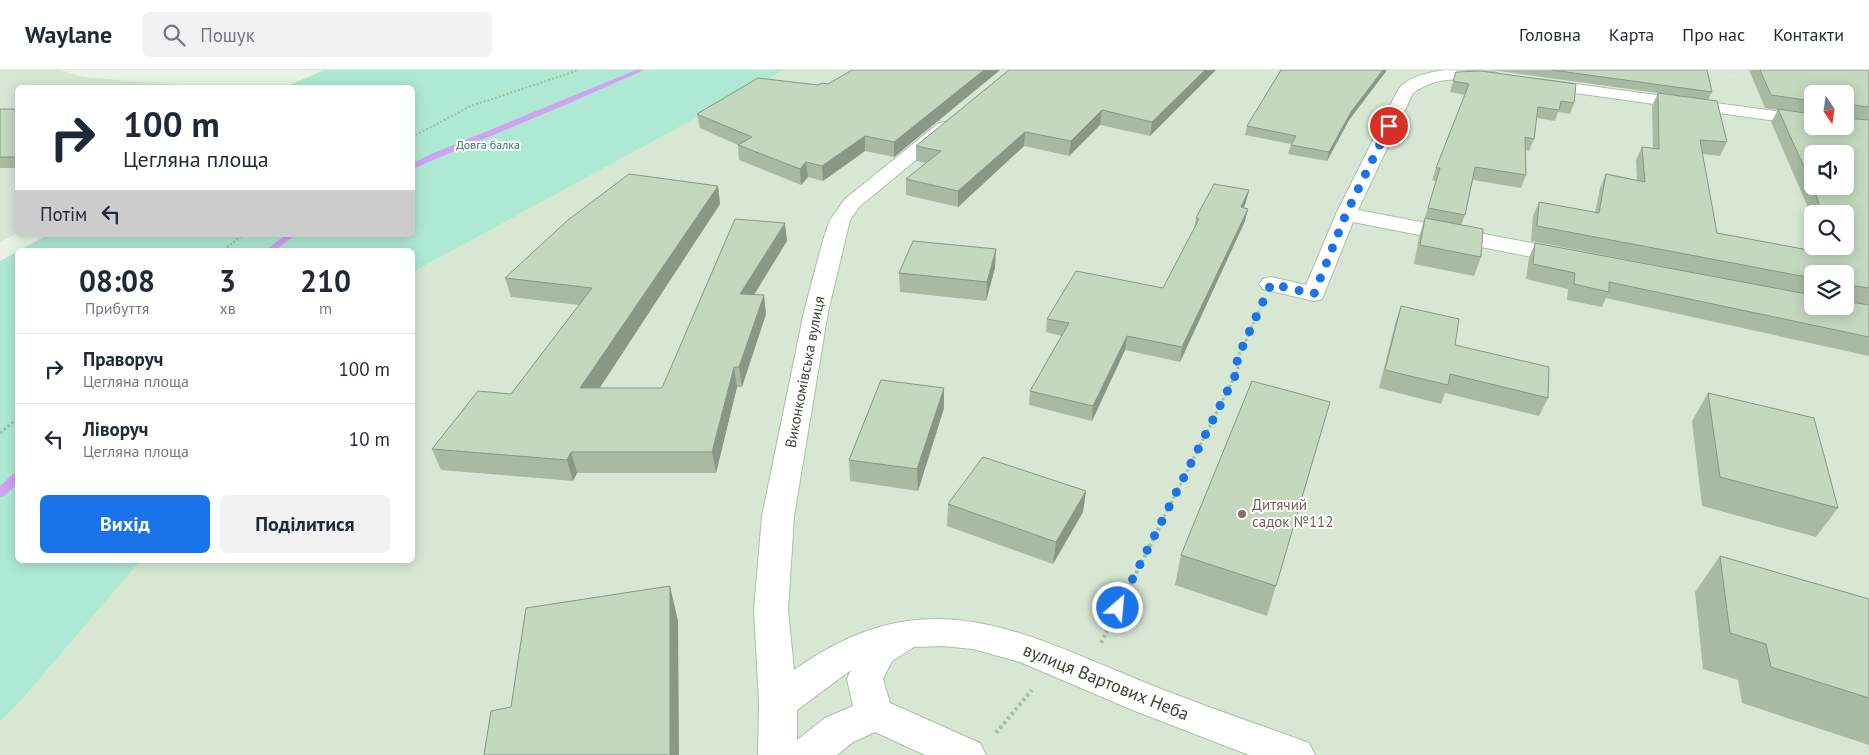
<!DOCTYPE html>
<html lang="uk">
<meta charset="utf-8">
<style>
:root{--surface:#fff;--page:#f2f2f3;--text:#1f2937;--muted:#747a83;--line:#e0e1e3;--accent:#1a73e8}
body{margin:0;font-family:"PT Sans",sans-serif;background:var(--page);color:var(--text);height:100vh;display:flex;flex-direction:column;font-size:19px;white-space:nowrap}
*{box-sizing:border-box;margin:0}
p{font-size:16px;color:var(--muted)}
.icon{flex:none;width:28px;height:28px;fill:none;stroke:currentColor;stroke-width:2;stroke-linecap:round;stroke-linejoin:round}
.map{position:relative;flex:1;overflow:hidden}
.panel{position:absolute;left:15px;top:178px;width:400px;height:315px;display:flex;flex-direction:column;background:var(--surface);border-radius:8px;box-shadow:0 2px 12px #0003}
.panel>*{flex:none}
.top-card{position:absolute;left:15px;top:15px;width:400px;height:152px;border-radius:8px;box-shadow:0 2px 12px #0003;background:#fff;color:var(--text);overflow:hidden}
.needle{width:32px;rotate:167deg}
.fabs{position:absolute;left:1804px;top:15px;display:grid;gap:10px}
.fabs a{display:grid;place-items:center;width:50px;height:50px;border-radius:8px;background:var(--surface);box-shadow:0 2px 12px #0003;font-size:25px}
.pin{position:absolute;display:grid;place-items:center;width:42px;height:42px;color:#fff;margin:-21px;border:2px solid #fff;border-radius:50%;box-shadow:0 1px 5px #0007}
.me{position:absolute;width:55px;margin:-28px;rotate:27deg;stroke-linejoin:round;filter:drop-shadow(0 0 4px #0008)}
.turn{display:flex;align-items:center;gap:18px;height:105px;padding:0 25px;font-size:22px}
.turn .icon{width:65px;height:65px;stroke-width:2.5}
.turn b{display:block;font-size:35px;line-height:42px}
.then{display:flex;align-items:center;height:48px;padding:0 25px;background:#0003;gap:10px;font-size:19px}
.eta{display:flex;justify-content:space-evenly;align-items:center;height:85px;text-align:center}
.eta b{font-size:30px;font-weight:700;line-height:35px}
.button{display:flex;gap:10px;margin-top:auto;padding:10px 25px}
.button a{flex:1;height:58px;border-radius:8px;background:var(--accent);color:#fff;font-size:20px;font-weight:700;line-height:58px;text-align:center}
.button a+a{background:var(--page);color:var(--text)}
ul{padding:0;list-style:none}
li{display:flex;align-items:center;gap:15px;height:70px;padding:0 25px;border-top:1px solid var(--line)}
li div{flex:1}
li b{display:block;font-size:19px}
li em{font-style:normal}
header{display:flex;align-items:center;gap:30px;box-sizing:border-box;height:70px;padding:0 25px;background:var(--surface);border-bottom:1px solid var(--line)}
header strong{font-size:24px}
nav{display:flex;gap:28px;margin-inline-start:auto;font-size:18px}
.search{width:350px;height:45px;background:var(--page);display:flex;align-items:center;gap:12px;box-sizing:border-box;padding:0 18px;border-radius:8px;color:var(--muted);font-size:19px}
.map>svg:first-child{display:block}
</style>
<header>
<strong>Waylane</strong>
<div class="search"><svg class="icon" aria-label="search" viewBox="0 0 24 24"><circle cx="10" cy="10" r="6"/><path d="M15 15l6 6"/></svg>Пошук</div>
<nav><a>Головна</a><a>Карта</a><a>Про нас</a><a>Контакти</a></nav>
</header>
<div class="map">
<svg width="1869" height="685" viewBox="0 0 1869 685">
<rect width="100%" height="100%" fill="#e8f3e6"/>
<path fill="#d7e7d4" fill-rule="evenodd" d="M0,0H60L83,7L203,17L18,18L17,163L0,172Z
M784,0H1650L1677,4L1869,9V685H0V652L18,634L141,490H412L413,202ZM1812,24H1845V56H1812ZM1812,84H1845V116H1812ZM1812,144H1845V176H1812ZM1812,204H1845V236H1812Z"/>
<path fill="#dbe3d8" d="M1650,0H1869V9L1677,4Z"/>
<path fill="#aee9d3" d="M324,0H784L413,202L412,180H20L47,165H412V18L285,17Z
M17,182L18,490H141L18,634L0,652V191Z"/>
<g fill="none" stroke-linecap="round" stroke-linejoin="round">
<path fill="#d1a1f2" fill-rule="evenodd" d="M636,0H644L565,35L412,99V94L429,85Z
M285,165H295L276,180H266Z
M18,402V413L4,426L0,427V416L14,403Z"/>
<g stroke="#acbfa8" stroke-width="2">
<path id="minor" d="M1446,0L1493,2L1499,4L1501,7L1499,10C1491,12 1483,10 1475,10C1452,8 1432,9 1413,23L1358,140L1568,180L1576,182L1579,187L1576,192L1568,194L1353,152L1322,229L1314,231L1263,219L1259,214L1263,209L1271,207L1306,215L1336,144L1398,20C1408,6 1430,2 1446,0Z
M1538,9L1812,46V56L1532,17L1530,14L1532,11Z
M945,52L951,53L954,57L951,61L859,137L850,150L828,242L794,446L788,540L794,600C929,504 1021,563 1156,617C1206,637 1258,654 1309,673L1315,685H1249L1130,639L1020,592L973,579L943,576L914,577L892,591L883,609L890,633L980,673L986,685H925L875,662L853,672L837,685H758L759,633L754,540L762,446L804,242L823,170L830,150L845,129L939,53ZM851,600L847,609L853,636L825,648L797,670V640Z"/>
</g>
<path stroke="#a0c199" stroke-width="2" stroke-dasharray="2 2" stroke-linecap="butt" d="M412,67L471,36L579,0"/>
<path stroke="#a0c199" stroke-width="2.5" stroke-dasharray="2 2" stroke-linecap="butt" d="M224,180L242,165
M1248,265L1260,239"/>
<path stroke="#a0c199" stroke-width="3" stroke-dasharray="2.5 2.5" stroke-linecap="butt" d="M0,363L18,348
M1162,451L1238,300L1237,289L1249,264"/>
<path stroke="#a0c199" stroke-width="4" stroke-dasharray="3 3" stroke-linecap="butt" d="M1101,573L1163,450
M996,663L1032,620"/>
<use href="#minor" fill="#fff" fill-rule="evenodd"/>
</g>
<path fill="#a9baa3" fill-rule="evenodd" d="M860,0H1000L894,87L865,81L823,111L808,107L801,115L739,90L738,75L700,58L697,44L818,15L828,14Z
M1009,0H1216L1150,66L1100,55L1069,86L1024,76L958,137L906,125V109L926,93L916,91V76Z
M1281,0H1387L1349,50L1327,91L1288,84L1291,74L1245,65L1247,56Z
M1491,0H1707L1712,22L1708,30Z
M1749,0H1869V286L1606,228L1602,237L1567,230L1568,219L1526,209L1529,188L1535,173L1742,212L1531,171L1533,146L1539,132L1595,142L1600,118L1606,104L1637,110L1636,90L1642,77L1653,78L1652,36L1658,23L1727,72L1720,86L1702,84L1717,163L1820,183L1818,176H1845V144H1812V156L1807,135L1771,52L1778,40L1765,38ZM1812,24L1845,56H1812ZM1812,204H1845V236H1812Z
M1456,2L1574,33L1570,44L1558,42L1555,51L1537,48L1534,69L1529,81L1526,80V105L1521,118L1473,110L1465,145L1461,155L1481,187L1474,206L1414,194L1419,167L1436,111L1432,110L1436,98L1465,25L1450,22Z
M0,39H18V98H0Z
M718,116L720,134L599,318H662L787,171L754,225L766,244L742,317H737L716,403H577L573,411L441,400L432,379L511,324L579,235L511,227L505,208Z
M1246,132L1244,138L1245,151L1180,292L1125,280L1092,351L1029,335L1030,321L1062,266L1046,262L1047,249L1163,218L1194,159L1196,148Z
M995,198L986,231L900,222L899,203Z
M1401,236L1455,275L1548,328L1539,346L1445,323L1441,334L1379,318L1395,254Z
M1708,323L1838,438L1816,467L1702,436L1692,351Z
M1330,332L1267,546L1175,515L1181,485Z
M944,338L918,421L850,411L849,390Z
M1086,421L1083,442L1053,494L947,456L948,434Z
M1720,486L1869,529V675L1742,633L1738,610L1703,599L1695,522Z"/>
<path fill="#899785" d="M984,0H1000L894,87V72Z
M1205,0H1216L1150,66L1152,52Z
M1383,0H1387L1349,50L1327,91L1329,82L1351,42Z
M1102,40L1100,55L1069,86L1071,71Z
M1851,41L1845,51V42Z
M1025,62L1024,76L958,137V121Z
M865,66V81L823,111L822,96Z
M806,92L808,107L801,115L800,99Z
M718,116L720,134L586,339L580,318Z
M1249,120L1246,132L1238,150L1241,137Z
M1248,139L1245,151L1180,292L1182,277Z
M785,153L787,171L742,244L740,224Z
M996,179L995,198L986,231L987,212Z
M764,225L766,244L742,317L739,297Z
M1127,266L1125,280L1092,351L1093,336Z
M734,297L737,317L716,403L712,382Z
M944,318V338L918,421L917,399Z
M571,382L577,403L573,411L567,390Z
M1086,421L1083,442L1053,494L1056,472Z
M670,516L678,551L679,685H670Z"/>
<path fill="#c4d8be" stroke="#899785" d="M852,0H984L894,72L865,66L822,96L806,92L800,99L738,75L752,67L697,44L758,8L818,15L822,13L828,14Z
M1009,0H1205L1152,52L1102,40L1071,71L1025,62L958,121L906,109L941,81L916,76Z
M1281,0H1383L1351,42L1329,82L1291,75L1296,66L1247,56Z
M1552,0H1707L1712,22Z
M1760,0H1869V37L1853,35L1851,41L1845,42V24H1812V31L1771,25Z
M1481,1L1576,14L1574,33L1561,31L1559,40L1538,37L1534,69L1525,67L1526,105L1475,97L1465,145L1428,138L1440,98H1436L1469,14L1453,11L1456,2Z
M1658,23L1717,31L1727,72L1700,70L1717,163L1835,185L1832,176H1845V144H1822L1813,116H1845V84H1812V115L1778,39L1812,44V56H1845V46L1846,48L1869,50V218L1855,216L1853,219H1845V204H1812V208L1537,156L1539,132L1599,143L1606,104L1645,112L1642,77L1659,79Z
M0,39H18V87H0Z
M629,104L718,116L580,318H662L735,149L785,153L740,224L764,225L739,297H734L712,382H571L567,390L432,379L478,321L511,324L592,218L505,208L568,150Z
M1214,114L1249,120L1241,137L1248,139L1182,277L1127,266L1093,336L1030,321L1069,253L1047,249L1076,201L1163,218L1199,149L1196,148Z
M1425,148L1483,159L1481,187L1420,175Z
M913,171L996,179L987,212L899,203Z
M1535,173L1812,225V236H1845V231L1869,235V267L1609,212V222L1574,214L1575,203L1533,194Z
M1401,236L1459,249L1455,275L1549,297L1548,328L1450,304L1448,315L1385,300Z
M881,310L944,318L917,399L849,390Z
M1252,311L1330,332L1276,516L1181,485Z
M1708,323L1814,348L1838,438L1720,407Z
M983,387L1086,421L1056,472L948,434Z
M1720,486L1869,529V628L1771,597L1766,574L1730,563Z
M670,516V685H484L491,641L511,637L526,538Z"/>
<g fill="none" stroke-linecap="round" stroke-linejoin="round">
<path stroke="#1a73e8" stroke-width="9" stroke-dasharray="0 16.2" d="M1118,538L1238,300L1237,289L1271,214L1314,224L1346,144L1389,56"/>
</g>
<circle fill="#8d6e63" stroke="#fff" stroke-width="2" cx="1242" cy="444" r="5"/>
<g text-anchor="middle" stroke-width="4" stroke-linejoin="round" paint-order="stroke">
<g font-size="12" fill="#277969" stroke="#fff">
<text x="488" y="79">Довга балка</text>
</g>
<g font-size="15" fill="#394635" stroke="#fff">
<text transform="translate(805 302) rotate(-79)" y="5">Виконкомівська вулиця</text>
</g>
<g font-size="15" fill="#785e54" stroke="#fff" text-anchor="start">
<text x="1252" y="440">Дитячий<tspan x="1252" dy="17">садок №112</tspan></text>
</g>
<g font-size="18" fill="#394635" stroke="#fff">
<text transform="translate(1106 612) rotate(22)" y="6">вулиця Вартових Неба</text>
</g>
</g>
</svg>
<div class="fabs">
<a><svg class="needle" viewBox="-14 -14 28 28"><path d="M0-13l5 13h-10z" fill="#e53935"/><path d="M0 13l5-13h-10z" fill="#747a83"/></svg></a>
<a><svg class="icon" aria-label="sound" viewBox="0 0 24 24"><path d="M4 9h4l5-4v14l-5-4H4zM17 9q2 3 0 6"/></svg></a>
<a><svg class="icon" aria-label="search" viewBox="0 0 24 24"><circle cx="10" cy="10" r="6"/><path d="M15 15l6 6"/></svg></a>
<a><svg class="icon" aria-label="layers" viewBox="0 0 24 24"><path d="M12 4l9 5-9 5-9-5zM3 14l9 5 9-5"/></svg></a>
</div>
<div class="pin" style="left:1389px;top:56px;background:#d93025"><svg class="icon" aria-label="arrive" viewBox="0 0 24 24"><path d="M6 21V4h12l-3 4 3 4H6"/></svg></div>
<svg class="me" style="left:1118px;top:538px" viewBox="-20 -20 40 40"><circle r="17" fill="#1a73e8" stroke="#fff" stroke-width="3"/><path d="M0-11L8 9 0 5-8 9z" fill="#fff"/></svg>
<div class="top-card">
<div class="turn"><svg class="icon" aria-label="right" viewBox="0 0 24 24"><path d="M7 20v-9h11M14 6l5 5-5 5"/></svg><div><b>100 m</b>Цегляна площа</div></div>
<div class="then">Потім<svg class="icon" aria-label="left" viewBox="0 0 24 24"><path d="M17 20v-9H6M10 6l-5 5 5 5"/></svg></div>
</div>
<section class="panel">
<div class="eta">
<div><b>08:08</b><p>Прибуття</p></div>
<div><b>3</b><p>хв</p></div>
<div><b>210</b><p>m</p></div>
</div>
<ul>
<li><svg class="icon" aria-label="right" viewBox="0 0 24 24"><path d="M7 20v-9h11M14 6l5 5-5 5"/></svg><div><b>Праворуч</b><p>Цегляна площа</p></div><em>100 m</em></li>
<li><svg class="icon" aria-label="left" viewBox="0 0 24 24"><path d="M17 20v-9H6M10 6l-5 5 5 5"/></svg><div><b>Ліворуч</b><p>Цегляна площа</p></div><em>10 m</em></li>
</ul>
<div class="button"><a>Вихід</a><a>Поділитися</a></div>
</section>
</div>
